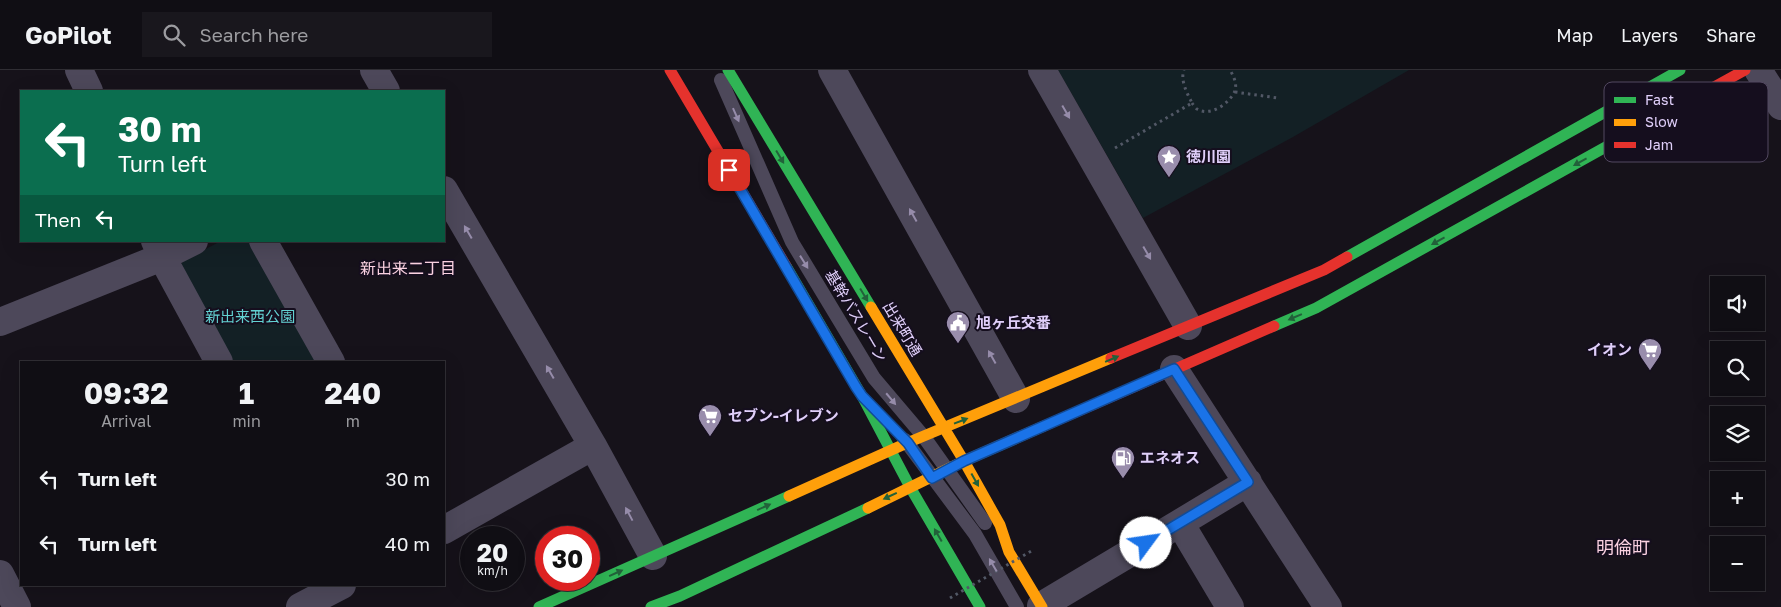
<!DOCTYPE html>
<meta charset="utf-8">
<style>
:root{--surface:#100e14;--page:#19171d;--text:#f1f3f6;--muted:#9c9ca0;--line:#302e34}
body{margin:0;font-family:"Golos Text","Noto Sans JP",sans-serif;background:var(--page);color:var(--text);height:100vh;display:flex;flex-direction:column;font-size:19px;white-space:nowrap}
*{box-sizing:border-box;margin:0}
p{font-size:16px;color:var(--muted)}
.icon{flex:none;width:28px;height:28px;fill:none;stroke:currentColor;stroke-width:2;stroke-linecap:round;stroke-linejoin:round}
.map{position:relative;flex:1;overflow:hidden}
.panel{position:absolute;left:20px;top:291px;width:425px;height:225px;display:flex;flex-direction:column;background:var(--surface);border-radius:0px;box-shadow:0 5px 20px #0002,0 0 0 1px var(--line)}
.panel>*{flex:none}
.guide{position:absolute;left:20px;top:20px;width:425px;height:152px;border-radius:0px;box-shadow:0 5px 20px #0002,0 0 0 1px var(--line);background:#0b6e4f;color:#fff;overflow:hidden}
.fabs{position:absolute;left:1710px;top:206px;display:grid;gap:10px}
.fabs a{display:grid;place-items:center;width:55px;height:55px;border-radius:0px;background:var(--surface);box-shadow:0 5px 20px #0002,0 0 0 1px var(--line);font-size:25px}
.speed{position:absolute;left:460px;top:456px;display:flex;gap:10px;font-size:25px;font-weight:700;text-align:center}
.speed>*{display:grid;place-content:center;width:65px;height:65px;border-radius:50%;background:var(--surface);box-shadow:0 5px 20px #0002,0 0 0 1px var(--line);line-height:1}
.speed small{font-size:12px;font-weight:400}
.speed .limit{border:8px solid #d22;background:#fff;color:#111}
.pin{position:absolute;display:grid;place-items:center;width:42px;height:42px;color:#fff;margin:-21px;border-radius:10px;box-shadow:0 2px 8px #0006}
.me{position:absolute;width:55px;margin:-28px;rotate:59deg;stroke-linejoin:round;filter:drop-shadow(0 0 4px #0008)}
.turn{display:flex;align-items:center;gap:18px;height:105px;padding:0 15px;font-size:22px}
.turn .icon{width:65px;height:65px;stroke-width:2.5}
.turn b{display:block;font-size:35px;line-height:42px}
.then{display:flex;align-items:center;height:48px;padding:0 15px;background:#0003;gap:10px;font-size:19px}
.eta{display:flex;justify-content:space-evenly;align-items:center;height:85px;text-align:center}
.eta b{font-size:30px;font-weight:700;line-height:35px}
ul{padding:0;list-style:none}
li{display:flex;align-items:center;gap:15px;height:65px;padding:0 15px}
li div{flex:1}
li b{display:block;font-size:19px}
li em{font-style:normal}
header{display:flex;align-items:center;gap:30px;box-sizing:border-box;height:70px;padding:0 25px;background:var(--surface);border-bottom:1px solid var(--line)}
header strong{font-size:24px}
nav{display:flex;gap:28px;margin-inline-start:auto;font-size:18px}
.search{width:350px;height:45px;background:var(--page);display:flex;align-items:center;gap:12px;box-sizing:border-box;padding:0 18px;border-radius:0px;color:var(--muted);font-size:19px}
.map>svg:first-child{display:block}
</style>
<header>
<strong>GoPilot</strong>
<div class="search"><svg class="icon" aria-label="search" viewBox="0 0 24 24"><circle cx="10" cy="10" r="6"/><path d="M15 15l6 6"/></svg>Search here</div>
<nav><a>Map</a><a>Layers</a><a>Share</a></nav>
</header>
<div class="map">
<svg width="1781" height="537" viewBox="0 0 1781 537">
<rect width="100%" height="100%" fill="#16121a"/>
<path fill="#132025" d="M1058,0H1409L1293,67L1143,148Z
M221,171H255L323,292H226L177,202L183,191Z"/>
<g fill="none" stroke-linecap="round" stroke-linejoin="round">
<path stroke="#525866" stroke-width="3" stroke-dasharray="2.5 4" stroke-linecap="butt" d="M1235,22L1278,28
M1192,33C1192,33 1196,39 1197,39C1210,47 1228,34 1234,23C1238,15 1234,7 1230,0
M1115,78L1192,33C1187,23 1180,10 1184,0"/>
<path stroke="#4d485a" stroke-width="14" d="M721,10L792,172L874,308L924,367L985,453
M905,370L975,464L1017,537"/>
<path stroke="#4d485a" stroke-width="28" d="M79,0L89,21
M374,0L386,21
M832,0L1016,329
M1042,0L1188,256
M1758,0L1781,36
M444,120L593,376L653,486
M155,171L162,187L219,292
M263,171L331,292
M0,252L162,187L194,171
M1174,299L1328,537
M444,460L593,376
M0,504L17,537
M1041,536L1180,453
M300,537L342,515
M1230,537L1180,453L1248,412"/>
<path stroke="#30b455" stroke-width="11" d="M728,0L871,237
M1347,187L1680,0
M786,196L862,326L910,417L980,537
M1274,256L1316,238L1638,59
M539,537L789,426
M651,537L680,526L868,438"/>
<path stroke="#ff9f0a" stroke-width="11" d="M871,237L964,391L1000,455L1009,482L1042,537
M789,426L907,373L1111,288
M868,438L964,391L1044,356"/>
<path stroke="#e5322d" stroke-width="11" d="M670,0L786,196
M1638,59L1745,0
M1111,288L1324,200L1347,187
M1044,356L1274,256"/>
<path stroke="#525866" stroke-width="3" stroke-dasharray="2.5 4" stroke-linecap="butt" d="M950,528L1033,480"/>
</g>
<defs><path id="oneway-solid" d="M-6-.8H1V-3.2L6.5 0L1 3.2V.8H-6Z" transform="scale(1.25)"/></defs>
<g fill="#968caa">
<use href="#oneway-solid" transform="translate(1066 42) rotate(60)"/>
<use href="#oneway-solid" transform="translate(736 45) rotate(66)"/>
<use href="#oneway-solid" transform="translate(913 145) rotate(-119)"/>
<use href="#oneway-solid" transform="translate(468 162) rotate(-120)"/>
<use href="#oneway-solid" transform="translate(1147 183) rotate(60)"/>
<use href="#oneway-solid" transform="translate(804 192) rotate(58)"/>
<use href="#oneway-solid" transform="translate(992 287) rotate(-119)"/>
<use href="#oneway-solid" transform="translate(550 302) rotate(-120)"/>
<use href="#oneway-solid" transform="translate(891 329) rotate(50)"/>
<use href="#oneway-solid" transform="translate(629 444) rotate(-118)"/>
<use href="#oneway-solid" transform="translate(993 495) rotate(-120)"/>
</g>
<g fill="#22613a">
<use href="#oneway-solid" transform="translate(780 87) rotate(59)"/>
<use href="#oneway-solid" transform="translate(1580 92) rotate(151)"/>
<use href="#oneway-solid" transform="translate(1438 171) rotate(151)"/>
<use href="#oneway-solid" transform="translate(864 225) rotate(59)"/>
<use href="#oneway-solid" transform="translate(1295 247) rotate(157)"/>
<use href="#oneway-solid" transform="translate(1112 289) rotate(-23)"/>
<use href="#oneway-solid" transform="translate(961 351) rotate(-21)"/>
<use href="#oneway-solid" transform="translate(975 410) rotate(61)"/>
<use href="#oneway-solid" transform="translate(890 426) rotate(155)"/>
<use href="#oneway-solid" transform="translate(764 437) rotate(-24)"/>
<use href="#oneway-solid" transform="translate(938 465) rotate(-120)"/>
<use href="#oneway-solid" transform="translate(616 503) rotate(-24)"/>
</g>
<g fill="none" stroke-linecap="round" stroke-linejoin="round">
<g stroke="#114b97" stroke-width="12">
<path id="route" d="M729,100L856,317L862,326L908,373L932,408L964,391L1174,299L1248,412L1146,473"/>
</g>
<use href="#route" stroke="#1a73e8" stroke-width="9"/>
</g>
<defs>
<g id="sight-pin" transform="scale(1.25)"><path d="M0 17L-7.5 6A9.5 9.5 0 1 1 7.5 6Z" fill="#998dac" stroke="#150e1e"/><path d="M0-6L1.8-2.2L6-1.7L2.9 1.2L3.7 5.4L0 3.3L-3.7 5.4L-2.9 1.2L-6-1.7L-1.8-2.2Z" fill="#fff"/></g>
<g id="civic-pin" transform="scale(1.25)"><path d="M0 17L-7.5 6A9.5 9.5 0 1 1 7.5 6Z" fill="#998dac" stroke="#150e1e"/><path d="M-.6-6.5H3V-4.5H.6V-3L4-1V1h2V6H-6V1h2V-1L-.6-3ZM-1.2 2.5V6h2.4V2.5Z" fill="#fff"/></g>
<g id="supermarket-pin" transform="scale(1.25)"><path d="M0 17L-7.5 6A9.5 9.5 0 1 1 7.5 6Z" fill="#998dac" stroke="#150e1e"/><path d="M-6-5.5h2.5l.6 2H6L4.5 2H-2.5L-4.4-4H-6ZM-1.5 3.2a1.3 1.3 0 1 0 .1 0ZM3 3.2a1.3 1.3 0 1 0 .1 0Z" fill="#fff"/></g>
<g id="fuel-pin" transform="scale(1.25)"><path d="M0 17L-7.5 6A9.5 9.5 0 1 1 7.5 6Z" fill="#998dac" stroke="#150e1e"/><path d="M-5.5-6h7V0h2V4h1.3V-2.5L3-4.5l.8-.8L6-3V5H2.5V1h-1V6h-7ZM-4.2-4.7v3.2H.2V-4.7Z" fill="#fff"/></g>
</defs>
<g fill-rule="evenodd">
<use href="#sight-pin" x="1169" y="87"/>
<use href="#civic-pin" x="958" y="253"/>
<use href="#supermarket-pin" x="1650" y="280"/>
<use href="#supermarket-pin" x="710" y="346"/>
<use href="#fuel-pin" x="1123" y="388"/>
</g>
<g text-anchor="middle" stroke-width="4" stroke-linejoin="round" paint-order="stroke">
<g font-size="15" font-weight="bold" fill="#e0cffa" stroke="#150e1e" text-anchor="start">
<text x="1186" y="92">徳川園</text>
<text x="976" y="258">旭ヶ丘交番</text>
<text x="1632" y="285" text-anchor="end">イオン</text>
<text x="728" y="351">セブン-イレブン</text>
<text x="1140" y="393">エネオス</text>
</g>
<g font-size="15" fill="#e0cffa" stroke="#150e1e">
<text transform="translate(856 246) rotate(59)" y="5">基幹バスレーン</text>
<text transform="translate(902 259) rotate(59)" y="5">出来町通</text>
</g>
<g font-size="15" fill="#63d1d2" stroke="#150e1e">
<text x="250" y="252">新出来西公園</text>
</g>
<g font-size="16" fill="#fad1e1" stroke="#150e1e">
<text x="408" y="204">新出来二丁目</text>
</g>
<g font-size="18" fill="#fad1e1" stroke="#150e1e">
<text x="1623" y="484">明倫町</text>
</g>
</g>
<rect x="1604" y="12" width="164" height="80" rx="8" fill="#150e1e" stroke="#524860" stroke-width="1"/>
<rect x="1614" y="27" width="22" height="6" fill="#30b455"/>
<rect x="1614" y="49" width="22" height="7" fill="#ff9f0a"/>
<rect x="1614" y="72" width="22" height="6" fill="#e5322d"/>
<g font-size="14" fill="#e0cffa">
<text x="1645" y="35">Fast</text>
<text x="1645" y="57">Slow</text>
<text x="1645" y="80">Jam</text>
</g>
</svg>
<div class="fabs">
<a><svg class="icon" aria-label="sound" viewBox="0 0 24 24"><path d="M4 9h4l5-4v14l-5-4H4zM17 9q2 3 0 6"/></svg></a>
<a><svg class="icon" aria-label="search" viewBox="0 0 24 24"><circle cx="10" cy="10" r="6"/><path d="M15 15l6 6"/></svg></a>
<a><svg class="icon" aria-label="layers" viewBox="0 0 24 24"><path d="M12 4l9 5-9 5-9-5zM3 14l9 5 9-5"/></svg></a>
<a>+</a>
<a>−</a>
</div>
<div class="speed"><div>20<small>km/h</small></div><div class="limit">30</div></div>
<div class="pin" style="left:729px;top:100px;background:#d93025"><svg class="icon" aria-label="arrive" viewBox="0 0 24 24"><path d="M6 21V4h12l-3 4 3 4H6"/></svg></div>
<svg class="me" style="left:1146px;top:473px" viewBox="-20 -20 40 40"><circle r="19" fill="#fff"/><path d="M0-13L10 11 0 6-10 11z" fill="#1a73e8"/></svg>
<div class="guide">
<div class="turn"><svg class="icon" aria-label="left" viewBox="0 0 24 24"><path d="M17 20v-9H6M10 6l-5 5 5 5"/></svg><div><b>30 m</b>Turn left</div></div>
<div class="then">Then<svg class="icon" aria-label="left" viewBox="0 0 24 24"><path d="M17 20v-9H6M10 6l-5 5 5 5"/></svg></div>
</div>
<section class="panel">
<div class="eta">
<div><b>09:32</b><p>Arrival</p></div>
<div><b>1</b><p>min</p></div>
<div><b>240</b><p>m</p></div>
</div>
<ul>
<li><svg class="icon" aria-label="left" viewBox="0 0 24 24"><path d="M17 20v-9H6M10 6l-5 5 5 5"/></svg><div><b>Turn left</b></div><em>30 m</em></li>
<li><svg class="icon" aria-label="left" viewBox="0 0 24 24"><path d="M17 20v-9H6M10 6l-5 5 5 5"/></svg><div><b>Turn left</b></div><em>40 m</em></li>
</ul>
</section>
</div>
